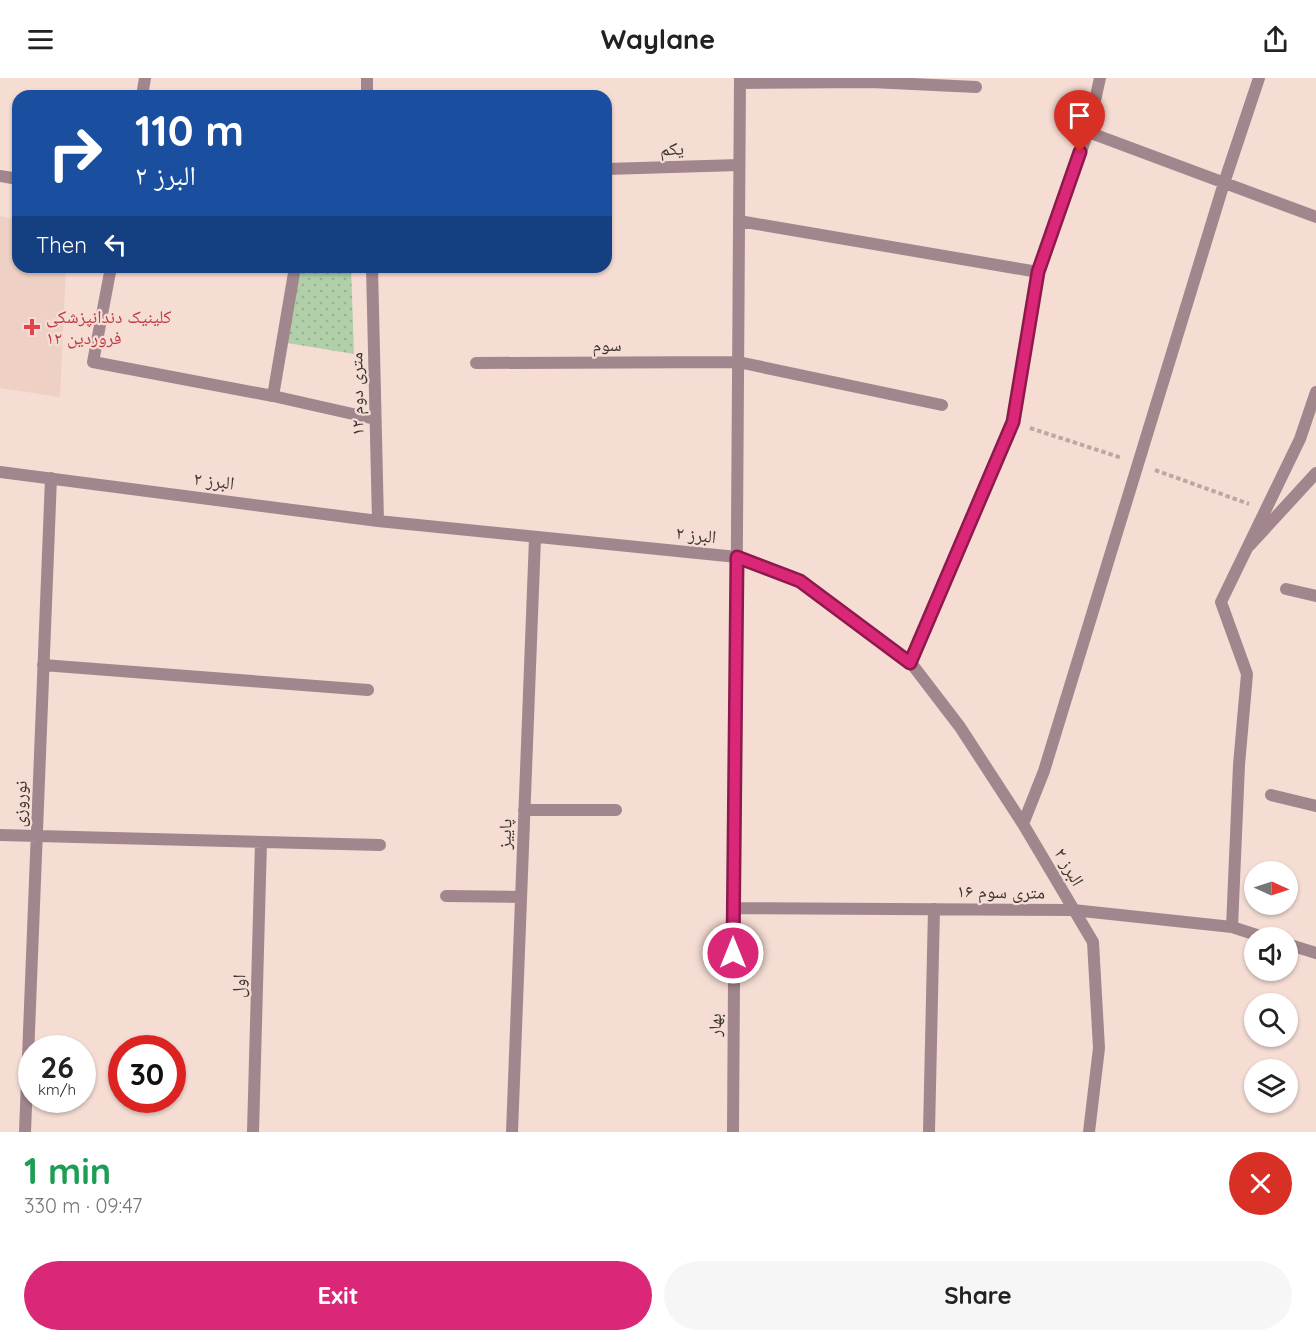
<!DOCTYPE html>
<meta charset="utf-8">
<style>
:root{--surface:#fff;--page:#f6f6f6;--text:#222;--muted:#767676;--accent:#db2777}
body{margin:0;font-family:Quicksand,"Noto Naskh Arabic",sans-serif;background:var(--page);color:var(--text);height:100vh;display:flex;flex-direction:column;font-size:22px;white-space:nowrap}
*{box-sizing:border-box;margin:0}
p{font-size:20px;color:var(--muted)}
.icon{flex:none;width:33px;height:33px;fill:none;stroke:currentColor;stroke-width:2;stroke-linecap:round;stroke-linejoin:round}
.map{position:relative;height:1054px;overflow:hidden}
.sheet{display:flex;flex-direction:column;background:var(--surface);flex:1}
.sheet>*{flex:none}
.banner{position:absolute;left:12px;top:12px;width:600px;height:183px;border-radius:18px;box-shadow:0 2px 4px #0004;background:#1a4fa0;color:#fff;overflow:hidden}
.needle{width:39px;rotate:93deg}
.buttons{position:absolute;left:1244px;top:783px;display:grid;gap:12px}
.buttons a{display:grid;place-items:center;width:54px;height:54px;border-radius:50%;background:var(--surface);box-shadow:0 2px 4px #0004;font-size:30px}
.speed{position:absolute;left:18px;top:957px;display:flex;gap:12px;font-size:30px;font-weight:700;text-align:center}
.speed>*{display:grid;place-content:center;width:78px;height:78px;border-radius:50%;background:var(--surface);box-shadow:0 2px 4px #0004;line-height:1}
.speed small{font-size:15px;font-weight:400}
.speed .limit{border:9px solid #d22;background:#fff;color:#111}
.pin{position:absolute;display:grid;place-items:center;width:51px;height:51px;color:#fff;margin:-62px -26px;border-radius:50% 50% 50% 0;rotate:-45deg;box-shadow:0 0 6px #0007}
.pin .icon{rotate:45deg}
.me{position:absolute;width:66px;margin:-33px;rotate:0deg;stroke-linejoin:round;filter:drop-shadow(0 0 4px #0008)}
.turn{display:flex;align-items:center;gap:21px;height:126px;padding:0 24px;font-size:27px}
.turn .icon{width:78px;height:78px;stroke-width:2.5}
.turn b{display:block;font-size:42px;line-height:51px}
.then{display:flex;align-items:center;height:57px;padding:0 24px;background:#0003;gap:12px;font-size:22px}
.round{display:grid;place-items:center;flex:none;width:63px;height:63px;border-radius:32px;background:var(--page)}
.headline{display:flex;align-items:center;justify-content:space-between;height:102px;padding:0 24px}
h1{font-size:36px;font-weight:700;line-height:45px;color:#1e9e55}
.button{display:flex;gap:12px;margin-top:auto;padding:12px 24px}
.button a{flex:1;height:69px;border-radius:36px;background:var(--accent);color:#fff;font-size:24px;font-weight:700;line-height:69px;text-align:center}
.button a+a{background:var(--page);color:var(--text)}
header{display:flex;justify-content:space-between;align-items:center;height:78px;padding:0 24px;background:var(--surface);font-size:27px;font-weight:700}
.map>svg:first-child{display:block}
</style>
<header><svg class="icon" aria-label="menu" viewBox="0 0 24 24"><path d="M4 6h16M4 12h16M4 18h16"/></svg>Waylane<svg class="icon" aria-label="share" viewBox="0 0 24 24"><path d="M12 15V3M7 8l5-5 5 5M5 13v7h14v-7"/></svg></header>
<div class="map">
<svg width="1316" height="1054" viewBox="0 0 1316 1054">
<defs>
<pattern id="park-dots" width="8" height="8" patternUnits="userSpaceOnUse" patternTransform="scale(1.5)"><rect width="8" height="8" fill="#b1cfa9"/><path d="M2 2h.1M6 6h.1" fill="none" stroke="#99b292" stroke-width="1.8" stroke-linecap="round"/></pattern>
</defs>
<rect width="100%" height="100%" fill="#f5ddd4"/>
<path fill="#efd0c4" d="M0,138L18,142V189H66L60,319L0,310Z"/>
<path fill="url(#park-dots)" d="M300,189H351L354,276L287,265Z"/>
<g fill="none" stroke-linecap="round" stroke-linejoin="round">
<path stroke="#bca8a1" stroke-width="4" stroke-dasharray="4.5 3" stroke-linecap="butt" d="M1030,350L1122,380
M1155,392L1249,426"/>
<path stroke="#a2868d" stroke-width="12" d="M273,318L295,189
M1250,467L1316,395"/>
<path stroke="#a2868d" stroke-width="12" d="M367,0V18
M740,5L871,4L976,9
M142,18L145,0
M1088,54L1316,139
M606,91L739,87
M0,98L18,101
M739,143L1038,194
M111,189L93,284L273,318L375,341
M372,189L378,443
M476,285L738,284L942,327
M0,394L378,443L737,479L800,503L911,585L960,649L1023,746L1093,864L1099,970L1089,1054
M1286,511L1316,518
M911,585L1013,344L1038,194L1088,54L1100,0
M43,587L368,612
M1271,717L1316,728
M524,732H616
M1023,746L1044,693L1224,105L1259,0
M0,757L380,767
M446,818L521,819
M733,830L1073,832L1232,849L1266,860
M1232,849L1239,687L1247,596L1221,524L1300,361L1316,314
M1287,866L1316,875
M25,1054L51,400
M253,1054L261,764
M512,1054L535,460
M733,1054L740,0
M929,1054L934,831"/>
</g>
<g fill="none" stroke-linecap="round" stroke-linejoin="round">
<g stroke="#8e194d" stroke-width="15">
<path id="route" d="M733,875L737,479L800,503L910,585L1013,344L1038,194L1080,74"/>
</g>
<use href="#route" stroke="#db2777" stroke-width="10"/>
</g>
<path fill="#e0444e" stroke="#f5ddd4" stroke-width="2" d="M29 240h6v6h6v6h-6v6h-6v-6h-6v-6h6z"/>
<g text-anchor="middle" stroke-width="4.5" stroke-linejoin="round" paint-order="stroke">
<g font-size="18" fill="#3d3430" stroke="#f5ddd4">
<text transform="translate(672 71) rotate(-2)" y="6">یکم</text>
<text x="607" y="273">سوم</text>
<text transform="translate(357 316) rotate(-91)" y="6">۱۲ متری دوم</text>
<text transform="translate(214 403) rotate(7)" y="6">البرز ۲</text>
<text transform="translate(696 457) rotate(6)" y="6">البرز ۲</text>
<text transform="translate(20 726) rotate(-88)" y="6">نوروزی</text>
<text transform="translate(505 756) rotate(-88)" y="6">پاییز</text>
<text transform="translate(1069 789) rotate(60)" y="6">البرز ۲</text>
<text transform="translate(1001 814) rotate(1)" y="6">۱۶ متری سوم</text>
<text transform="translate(239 908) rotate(-88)" y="6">اول</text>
<text transform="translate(715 947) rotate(-90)" y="6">بهار</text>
</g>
<g font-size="18" fill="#be3a42" stroke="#f5ddd4" text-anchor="start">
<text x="46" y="245">کلینیک دندانپزشکی<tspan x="46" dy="21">۱۲ فروردین</tspan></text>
</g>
</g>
</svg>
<div class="buttons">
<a><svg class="needle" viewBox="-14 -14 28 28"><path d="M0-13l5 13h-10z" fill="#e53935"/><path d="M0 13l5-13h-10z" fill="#767676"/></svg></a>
<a><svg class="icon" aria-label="sound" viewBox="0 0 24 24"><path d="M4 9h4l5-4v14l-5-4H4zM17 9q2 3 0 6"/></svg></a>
<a><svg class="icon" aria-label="search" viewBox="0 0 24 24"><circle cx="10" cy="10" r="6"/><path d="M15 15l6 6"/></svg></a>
<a><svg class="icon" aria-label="layers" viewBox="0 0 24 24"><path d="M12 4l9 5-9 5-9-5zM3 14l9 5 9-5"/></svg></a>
</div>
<div class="speed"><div>26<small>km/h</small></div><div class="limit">30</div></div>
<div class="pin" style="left:1080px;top:74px;background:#d93025"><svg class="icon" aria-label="arrive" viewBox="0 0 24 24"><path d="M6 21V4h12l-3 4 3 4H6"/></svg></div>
<svg class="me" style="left:733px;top:875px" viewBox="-20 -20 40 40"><circle r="17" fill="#db2777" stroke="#fff" stroke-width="3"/><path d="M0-11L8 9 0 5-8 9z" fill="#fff"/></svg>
<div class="banner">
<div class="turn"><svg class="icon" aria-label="right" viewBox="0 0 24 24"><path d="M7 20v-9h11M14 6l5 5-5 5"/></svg><div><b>110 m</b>البرز ۲</div></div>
<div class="then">Then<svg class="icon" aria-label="left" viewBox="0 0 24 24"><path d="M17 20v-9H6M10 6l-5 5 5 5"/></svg></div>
</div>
</div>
<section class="sheet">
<div class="headline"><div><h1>1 min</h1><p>330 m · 09:47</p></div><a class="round" style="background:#d93025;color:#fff"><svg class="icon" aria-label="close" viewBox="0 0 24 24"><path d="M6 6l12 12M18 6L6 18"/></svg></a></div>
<div class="button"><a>Exit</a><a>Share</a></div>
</section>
